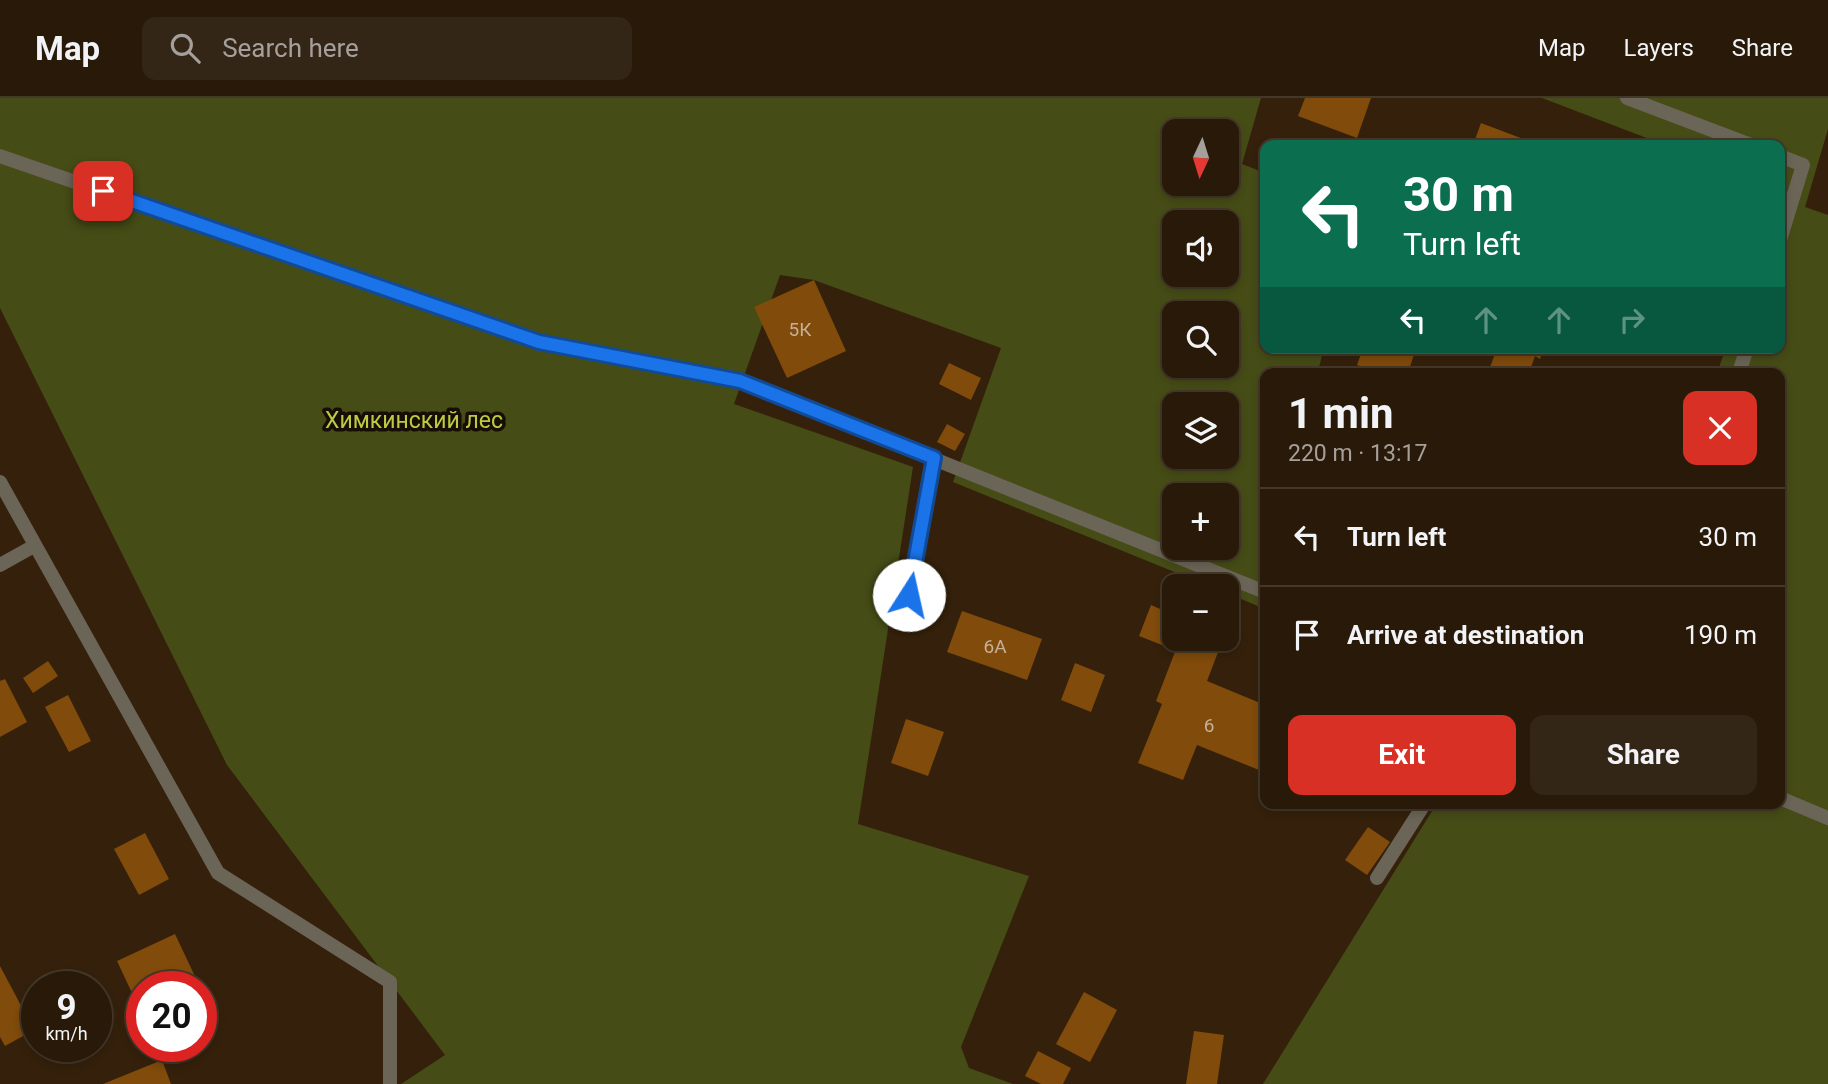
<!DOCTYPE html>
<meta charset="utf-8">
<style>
:root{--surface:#281908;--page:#342616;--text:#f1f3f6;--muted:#a5a09c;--line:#443829;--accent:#d93025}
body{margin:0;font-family:Roboto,sans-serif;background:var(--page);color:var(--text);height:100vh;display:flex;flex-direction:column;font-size:26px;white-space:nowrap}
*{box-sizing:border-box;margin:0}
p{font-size:23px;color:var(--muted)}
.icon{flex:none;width:38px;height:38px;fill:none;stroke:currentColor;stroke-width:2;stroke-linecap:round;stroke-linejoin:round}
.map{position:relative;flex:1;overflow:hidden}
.panel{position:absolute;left:1260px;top:270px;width:525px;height:441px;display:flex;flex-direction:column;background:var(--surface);border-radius:14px;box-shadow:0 4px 10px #0003,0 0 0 2px var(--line)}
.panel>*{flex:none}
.top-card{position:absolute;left:1260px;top:42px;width:525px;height:214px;border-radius:14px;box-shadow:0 4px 10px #0003,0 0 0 2px var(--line);background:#0b6e4f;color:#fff;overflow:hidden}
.needle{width:46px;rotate:184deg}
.tools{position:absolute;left:1162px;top:21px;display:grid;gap:14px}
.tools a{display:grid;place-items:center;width:77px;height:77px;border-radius:14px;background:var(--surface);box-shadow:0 4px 10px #0003,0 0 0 2px var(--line);font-size:35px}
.speed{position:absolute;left:21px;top:873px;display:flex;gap:14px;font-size:35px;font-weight:700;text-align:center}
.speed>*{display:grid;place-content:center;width:91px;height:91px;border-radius:50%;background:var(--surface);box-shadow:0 4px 10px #0003,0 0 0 2px var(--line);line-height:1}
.speed small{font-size:18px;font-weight:400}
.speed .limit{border:10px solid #d22;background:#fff;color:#111}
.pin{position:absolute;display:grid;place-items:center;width:60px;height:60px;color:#fff;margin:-30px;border-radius:14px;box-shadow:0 4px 10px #0006}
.me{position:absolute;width:77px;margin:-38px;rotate:10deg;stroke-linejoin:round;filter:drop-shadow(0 0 5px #0008)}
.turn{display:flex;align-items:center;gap:24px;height:147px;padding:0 28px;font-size:32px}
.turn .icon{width:91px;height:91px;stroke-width:2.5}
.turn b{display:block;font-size:49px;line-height:60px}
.lanes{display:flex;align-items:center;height:66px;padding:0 28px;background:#0003;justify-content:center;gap:35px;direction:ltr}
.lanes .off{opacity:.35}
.round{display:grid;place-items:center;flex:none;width:74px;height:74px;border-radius:14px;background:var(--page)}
.overview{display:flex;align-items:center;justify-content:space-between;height:119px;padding:0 28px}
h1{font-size:42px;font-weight:700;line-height:52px}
.button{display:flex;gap:14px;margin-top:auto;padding:14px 28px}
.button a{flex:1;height:80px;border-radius:14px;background:var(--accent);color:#fff;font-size:28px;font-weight:700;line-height:80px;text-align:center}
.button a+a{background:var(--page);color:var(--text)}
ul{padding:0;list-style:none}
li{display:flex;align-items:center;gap:21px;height:98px;padding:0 28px;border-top:2px solid var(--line)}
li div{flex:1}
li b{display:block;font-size:26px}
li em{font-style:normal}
header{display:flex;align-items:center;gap:42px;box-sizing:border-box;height:98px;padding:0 35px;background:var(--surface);border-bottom:2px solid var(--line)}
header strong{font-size:33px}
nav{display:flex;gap:38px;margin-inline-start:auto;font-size:24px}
.search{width:490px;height:63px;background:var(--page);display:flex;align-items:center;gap:18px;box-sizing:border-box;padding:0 24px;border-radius:14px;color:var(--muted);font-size:26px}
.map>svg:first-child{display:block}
</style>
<header>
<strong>Map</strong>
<div class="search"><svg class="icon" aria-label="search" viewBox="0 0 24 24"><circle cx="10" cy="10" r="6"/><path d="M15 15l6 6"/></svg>Search here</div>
<nav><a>Map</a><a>Layers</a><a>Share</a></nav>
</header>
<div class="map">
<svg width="1828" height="986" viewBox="0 0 1828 986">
<rect width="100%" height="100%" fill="#35210b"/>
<path fill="#464c16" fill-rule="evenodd" d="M0,0H1261L1242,66L1265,75V250H1324L1319,269L1336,275H1265V511L1227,495V488H1209L953,384L1001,250L814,182L780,177L734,306L913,369L858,726L1029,778L961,949L969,970L1013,986H401L445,957L227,667L0,210ZM1174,33H1227V86H1174ZM1174,124H1227V177H1174ZM1174,215H1227V268H1174ZM1174,306H1227V359H1174ZM1174,397H1227V450H1174Z
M1542,0H1828V31L1805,109L1828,117V986H1263L1437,705H1780V275H1717L1726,250H1780V104L1784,93L1780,91V47H1665Z"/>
<path fill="#804b0b" d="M1305,0H1371L1357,40L1298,18Z
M1481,25L1529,43L1528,47H1473Z
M814,182L846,253L787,280L754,209Z
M1363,250H1416L1408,275H1379L1357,267Z
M1497,250H1544L1540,261L1535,258L1529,275H1488Z
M949,265L981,280L971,302L939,286Z
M947,326L965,336L955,353L937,344Z
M1151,507L1174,517L1162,547L1139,538Z
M962,513L1042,541L1027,582L947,554Z
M1180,541H1200L1220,549L1207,583L1265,607V656L1259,672L1197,647L1183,682L1138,665L1162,606L1156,603Z
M48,563L58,578L33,595L23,580Z
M1075,565L1105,577L1091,614L1061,602Z
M5,581L27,624L0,639V583Z
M68,597L91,643L69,654L45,609Z
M906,621L944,634L928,678L891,665Z
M1368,729L1390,744L1367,777L1345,762Z
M145,735L169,781L139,797L114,751Z
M175,836L200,889L149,887L132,895L117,863Z
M0,868L34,932L5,948L0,939Z
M1084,894L1117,912L1090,964L1056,946Z
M1194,933L1224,937L1217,986H1186Z
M1038,953L1071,970L1063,986H1041L1025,978Z
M162,962L171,986H103Z"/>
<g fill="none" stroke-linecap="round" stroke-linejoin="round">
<path stroke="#6b6558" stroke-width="14" d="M1627,0L1751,47
M1780,58L1803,67L1780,142
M1739,275L1747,250
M909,497L934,360
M1377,780L1425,705"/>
<path stroke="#6b6558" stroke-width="14" d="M0,58L539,244L740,283L1265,494
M0,384L218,775L390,884V986
M0,467L34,448
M1780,700L1828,720"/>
</g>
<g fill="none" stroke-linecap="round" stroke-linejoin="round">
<g stroke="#114b97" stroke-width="18">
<path id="route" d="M103,93L539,244L740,283L934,360L909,497"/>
</g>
<use href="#route" stroke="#1a73e8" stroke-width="12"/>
</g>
<g text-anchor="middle" stroke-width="7" stroke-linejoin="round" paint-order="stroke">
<g font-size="19" fill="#c7b096">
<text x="800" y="238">5К</text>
<text x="995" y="555">6А</text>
<text x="1209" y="634">6</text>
</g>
<g font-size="23" fill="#bcc943" stroke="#160d05">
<text x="414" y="330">Химкинский лес</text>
</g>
</g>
</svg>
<div class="tools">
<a><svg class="needle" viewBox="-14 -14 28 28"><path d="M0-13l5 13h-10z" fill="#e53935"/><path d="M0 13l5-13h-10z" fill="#a5a09c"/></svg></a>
<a><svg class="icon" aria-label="sound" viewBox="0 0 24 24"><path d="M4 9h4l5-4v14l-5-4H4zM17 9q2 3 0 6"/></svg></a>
<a><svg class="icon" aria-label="search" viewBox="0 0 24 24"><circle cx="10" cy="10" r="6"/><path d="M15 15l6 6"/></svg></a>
<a><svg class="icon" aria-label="layers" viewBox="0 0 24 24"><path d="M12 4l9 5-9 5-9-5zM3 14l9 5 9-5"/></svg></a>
<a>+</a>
<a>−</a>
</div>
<div class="speed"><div>9<small>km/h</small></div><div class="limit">20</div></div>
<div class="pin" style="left:103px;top:93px;background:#d93025"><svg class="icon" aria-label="arrive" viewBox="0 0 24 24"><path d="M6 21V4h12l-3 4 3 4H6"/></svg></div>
<svg class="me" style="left:909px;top:497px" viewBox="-20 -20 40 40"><circle r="19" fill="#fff"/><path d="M0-13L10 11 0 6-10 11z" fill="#1a73e8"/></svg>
<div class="top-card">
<div class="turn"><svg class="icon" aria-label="left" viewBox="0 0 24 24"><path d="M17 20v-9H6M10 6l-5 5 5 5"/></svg><div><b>30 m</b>Turn left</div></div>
<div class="lanes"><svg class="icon" aria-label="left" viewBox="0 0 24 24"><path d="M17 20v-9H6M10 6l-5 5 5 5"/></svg><svg class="icon off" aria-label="ahead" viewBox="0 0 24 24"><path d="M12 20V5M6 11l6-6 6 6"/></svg><svg class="icon off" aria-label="ahead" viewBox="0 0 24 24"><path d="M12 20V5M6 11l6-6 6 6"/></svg><svg class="icon off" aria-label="right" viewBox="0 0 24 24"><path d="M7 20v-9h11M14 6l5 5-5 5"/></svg></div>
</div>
<section class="panel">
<div class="overview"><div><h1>1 min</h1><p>220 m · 13:17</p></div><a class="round" style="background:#d93025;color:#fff"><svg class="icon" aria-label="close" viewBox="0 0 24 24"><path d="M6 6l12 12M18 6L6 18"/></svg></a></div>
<ul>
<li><svg class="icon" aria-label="left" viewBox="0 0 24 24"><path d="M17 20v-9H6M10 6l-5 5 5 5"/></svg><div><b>Turn left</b></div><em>30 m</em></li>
<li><svg class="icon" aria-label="arrive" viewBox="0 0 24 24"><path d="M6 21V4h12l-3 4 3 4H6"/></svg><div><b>Arrive at destination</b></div><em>190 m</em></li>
</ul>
<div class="button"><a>Exit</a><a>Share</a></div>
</section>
</div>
